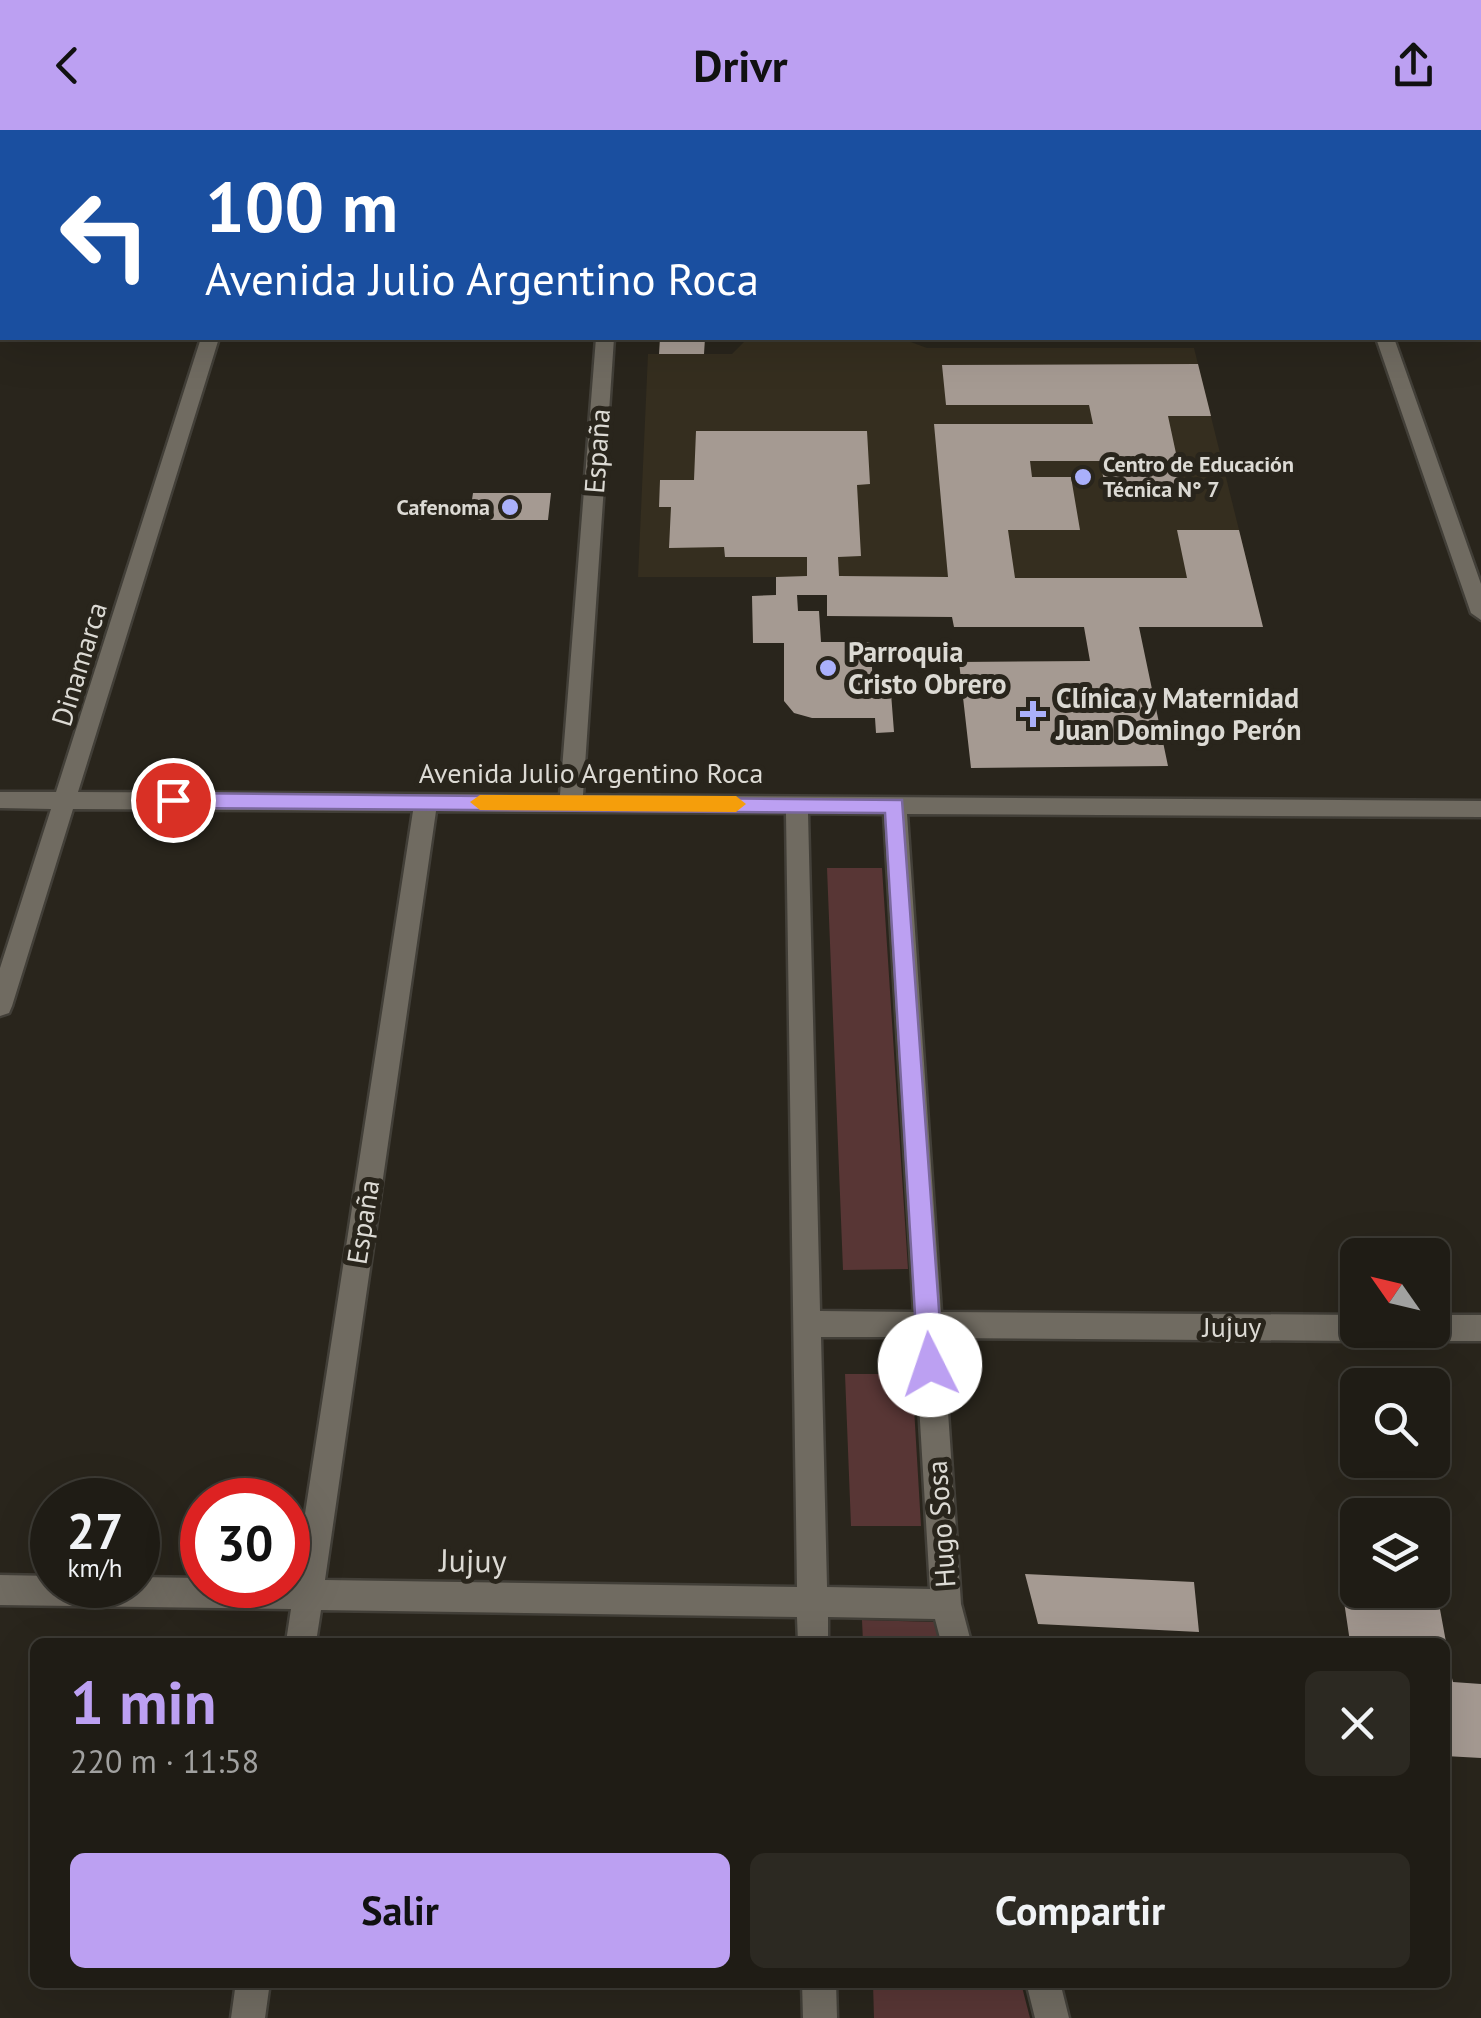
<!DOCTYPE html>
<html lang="es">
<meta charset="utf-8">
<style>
:root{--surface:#1f1c15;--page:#2c2922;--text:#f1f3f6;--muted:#a1a1a0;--line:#3c3a34;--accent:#bca0f2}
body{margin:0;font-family:"PT Sans",sans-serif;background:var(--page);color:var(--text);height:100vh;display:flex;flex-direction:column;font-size:38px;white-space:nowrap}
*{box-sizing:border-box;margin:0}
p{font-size:32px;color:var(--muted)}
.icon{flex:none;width:55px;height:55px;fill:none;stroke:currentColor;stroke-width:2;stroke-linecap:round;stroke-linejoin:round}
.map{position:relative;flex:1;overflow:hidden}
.panel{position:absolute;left:30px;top:1508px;width:1420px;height:350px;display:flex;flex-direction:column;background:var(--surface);border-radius:15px;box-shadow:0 10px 40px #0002,0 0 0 2px var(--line)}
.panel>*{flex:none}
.top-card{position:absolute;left:0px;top:0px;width:1482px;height:210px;box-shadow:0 10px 40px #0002,0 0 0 2px var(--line);background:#1a4fa0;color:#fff;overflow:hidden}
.needle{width:65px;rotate:304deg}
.buttons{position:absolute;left:1340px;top:1108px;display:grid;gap:20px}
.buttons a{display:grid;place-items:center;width:110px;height:110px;border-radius:15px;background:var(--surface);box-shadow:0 10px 40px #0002,0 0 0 2px var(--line);font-size:50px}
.speed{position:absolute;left:30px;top:1348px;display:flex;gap:20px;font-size:50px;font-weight:700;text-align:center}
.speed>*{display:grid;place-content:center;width:130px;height:130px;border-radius:50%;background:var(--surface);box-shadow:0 10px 40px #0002,0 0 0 2px var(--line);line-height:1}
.speed small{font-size:25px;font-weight:400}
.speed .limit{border:15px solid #d22;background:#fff;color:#111}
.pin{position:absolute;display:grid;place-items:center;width:85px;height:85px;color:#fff;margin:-42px;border:5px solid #fff;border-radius:50%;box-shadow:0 2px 10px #0007}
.me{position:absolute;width:110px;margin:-55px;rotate:356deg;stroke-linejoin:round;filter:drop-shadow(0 0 8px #0008)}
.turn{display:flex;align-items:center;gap:35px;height:210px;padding:0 40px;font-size:45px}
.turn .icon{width:130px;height:130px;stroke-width:2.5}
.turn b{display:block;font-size:70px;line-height:85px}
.round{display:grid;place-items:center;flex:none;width:105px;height:105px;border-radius:15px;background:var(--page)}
.head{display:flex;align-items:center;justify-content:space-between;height:170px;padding:0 40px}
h1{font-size:60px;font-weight:700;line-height:75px;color:var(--accent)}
.cta{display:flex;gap:20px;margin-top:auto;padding:20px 40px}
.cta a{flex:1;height:115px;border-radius:15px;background:var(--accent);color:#111;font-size:40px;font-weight:700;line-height:115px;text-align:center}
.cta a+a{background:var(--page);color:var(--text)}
header{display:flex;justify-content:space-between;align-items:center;height:130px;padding:0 40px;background:var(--accent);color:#111;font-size:45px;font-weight:700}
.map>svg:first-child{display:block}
</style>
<header><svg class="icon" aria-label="back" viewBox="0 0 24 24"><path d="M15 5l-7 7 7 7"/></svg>Drivr<svg class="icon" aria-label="share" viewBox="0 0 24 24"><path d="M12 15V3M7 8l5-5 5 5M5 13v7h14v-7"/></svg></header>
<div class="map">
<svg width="1481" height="1888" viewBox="0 0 1481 1888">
<rect width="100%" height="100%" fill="#29251c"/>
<path fill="#352e1f" d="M748,208H900L927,218H1194L1263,497H954L948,447H638L648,224H732Z"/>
<path fill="#583635" d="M827,738H882L908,1139L843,1140Z
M845,1244H912L921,1396H851Z
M862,1490L935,1492L940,1512H863Z
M873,1853H1021L1030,1888H874Z"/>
<path fill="#a59a92" d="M660,208H705L704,224H659Z
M1198,234L1211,286H1168L1183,356H1105L1100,331H1030L1032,347H1071L1080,400H1008L1015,448H1187L1177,400H1239L1263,497H1139L1168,636L971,638L959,532L1090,531L1084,497H954L952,487L827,486V465H797L798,481H819L821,512H871L873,563H891L894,602L876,603L875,588H812L794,583L784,571V513H753L752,466L776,465V447L807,446V427H725L724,417L669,418L671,377H659L660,350H694L696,301H867L870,354L857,355L861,426L838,427L839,446L948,447L934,294H1093L1089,275H946L942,235Z
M473,363H551L548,390H469Z
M1025,1444L1194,1452L1199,1502L1038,1494Z
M1342,1458L1437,1463L1446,1512H1350Z
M1445,1521L1453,1552L1481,1554V1628L1445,1626Z"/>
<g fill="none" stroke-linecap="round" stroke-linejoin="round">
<g stroke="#423f38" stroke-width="5">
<path id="minor" d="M1218,0H1234V2H1218Z
M1256,0H1272L1273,2H1257Z
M2,7V22L0,23V8Z
M0,119H2V129H0Z
M1480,183H1481V193H1480Z
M201,208H219L78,662L560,665L596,208H614L583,665L1481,671V687L907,684L941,1182L1358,1185V1200H1371L1368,1207L1358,1211L943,1208L961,1474L971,1512H941L935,1489L828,1487V1512H798L797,1487L321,1480L316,1512H286L291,1479L0,1475V1445L52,1446V1455H138V1447L202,1448V1455H288V1449H295L413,681L73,679L12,876L9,883L0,886V838L51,679L0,678V662H56ZM436,681L786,683L797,1457L325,1450ZM808,683L884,684L914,1182L820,1181ZM821,1207H915L930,1459L827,1457Z
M1376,208H1394L1481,454V490L1471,483Z
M1432,1185H1481V1211H1432L1422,1207L1419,1200H1432Z
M236,1852H270L265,1888H231Z
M802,1852H836L837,1888H803Z
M1026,1852H1060L1069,1888H1035Z"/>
</g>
<use href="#minor" fill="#706b61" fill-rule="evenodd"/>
</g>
<path fill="#bca0f2" stroke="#7a689d" stroke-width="2.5" d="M173,663L902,670L943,1235L939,1244L930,1247L922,1244L918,1235L885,683L173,678L163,670Z"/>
<path fill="#f59e0b" d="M480,665L736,666L746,674L736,682L480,680L470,672Z"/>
<g fill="#aab0fb" stroke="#29251c" stroke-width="4">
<circle cx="1083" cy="347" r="10"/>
<circle cx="510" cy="377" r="10"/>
<circle cx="828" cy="538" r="10"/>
<path d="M1028 569h10v10h10v10h-10v10h-10v-10h-10v-10h10z"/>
</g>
<g text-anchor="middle" stroke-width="10" stroke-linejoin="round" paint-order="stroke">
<g font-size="22" font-weight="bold" fill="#dcdad4" stroke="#29251c" text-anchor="start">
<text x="1103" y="342">Centro de Educación<tspan x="1103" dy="25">Técnica N° 7</tspan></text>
<text x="490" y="385" text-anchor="end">Cafenoma</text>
</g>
<g font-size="28" fill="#dcdad4" stroke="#29251c">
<text transform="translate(597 321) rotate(-86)" y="10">España</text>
<text transform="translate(79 534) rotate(-73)" y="10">Dinamarca</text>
<text x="591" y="653">Avenida Julio Argentino Roca</text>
<text transform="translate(363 1092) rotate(-81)" y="10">España</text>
<text x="1232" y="1207">Jujuy</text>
<text transform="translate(941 1394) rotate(-94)" y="10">Hugo Sosa</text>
</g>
<g font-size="28" font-weight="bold" fill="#dcdad4" stroke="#29251c" text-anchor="start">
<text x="848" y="532">Parroquia<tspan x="848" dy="32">Cristo Obrero</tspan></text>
<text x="1056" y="578">Clínica y Maternidad<tspan x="1056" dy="32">Juan Domingo Perón</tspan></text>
</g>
<g font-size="32" fill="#dcdad4" stroke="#29251c">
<text transform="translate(473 1431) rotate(1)" y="11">Jujuy</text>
</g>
</g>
</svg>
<div class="buttons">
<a><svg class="needle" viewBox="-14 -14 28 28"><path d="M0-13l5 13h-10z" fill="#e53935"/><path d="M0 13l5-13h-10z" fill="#a1a1a0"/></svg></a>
<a><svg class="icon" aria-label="search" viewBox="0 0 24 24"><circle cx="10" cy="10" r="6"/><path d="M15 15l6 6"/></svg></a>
<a><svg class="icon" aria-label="layers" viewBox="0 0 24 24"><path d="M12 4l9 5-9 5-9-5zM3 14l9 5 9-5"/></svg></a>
</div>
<div class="speed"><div>27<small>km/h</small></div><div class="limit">30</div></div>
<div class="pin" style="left:173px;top:670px;background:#d93025"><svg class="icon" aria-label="arrive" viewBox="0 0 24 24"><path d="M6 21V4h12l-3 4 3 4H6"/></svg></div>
<svg class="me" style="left:930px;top:1235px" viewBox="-20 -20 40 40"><circle r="19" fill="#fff"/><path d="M0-13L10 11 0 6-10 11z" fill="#bca0f2"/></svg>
<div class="top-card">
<div class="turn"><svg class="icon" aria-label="left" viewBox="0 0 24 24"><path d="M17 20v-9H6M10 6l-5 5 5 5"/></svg><div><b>100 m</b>Avenida Julio Argentino Roca</div></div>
</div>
<section class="panel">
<div class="head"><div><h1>1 min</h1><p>220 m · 11:58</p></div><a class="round"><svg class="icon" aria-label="close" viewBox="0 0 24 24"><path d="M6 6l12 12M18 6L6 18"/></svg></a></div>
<div class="cta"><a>Salir</a><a>Compartir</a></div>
</section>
</div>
